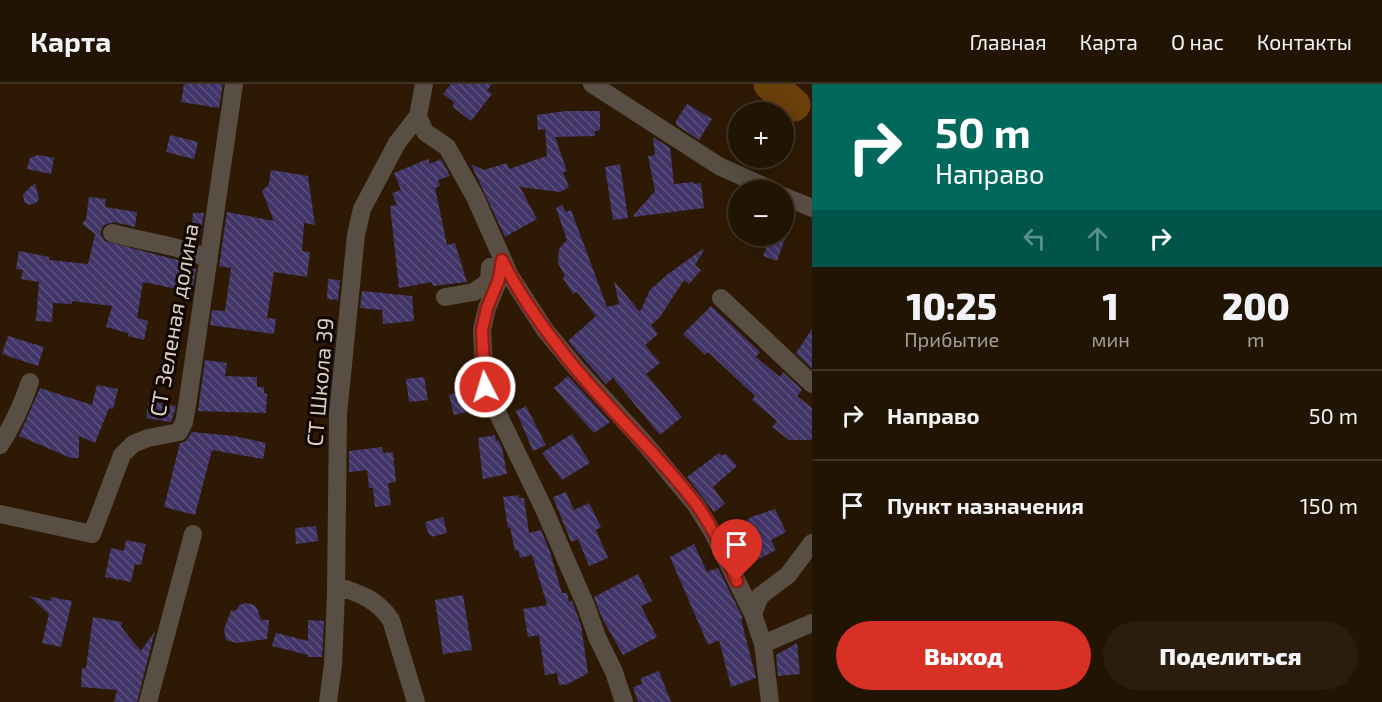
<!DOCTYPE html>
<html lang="ru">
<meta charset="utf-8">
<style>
:root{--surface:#221403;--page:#2a1d0d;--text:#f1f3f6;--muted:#a29e9a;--line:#3f3325;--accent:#d93025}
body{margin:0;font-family:"Exo 2",sans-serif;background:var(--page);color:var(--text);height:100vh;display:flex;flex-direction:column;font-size:22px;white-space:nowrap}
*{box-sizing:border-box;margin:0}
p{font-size:20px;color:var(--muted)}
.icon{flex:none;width:33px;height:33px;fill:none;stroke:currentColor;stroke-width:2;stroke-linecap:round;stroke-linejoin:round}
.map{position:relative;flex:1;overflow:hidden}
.sheet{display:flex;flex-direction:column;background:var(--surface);width:570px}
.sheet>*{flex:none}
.banner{background:#00695c;color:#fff;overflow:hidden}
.buttons{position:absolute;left:728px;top:18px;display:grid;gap:12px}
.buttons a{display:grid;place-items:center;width:66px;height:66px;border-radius:50%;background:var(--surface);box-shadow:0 3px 15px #0003,0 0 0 2px var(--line);font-size:30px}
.pin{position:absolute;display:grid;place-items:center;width:51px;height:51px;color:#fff;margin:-62px -26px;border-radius:50% 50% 50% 0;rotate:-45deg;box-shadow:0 0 6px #0007}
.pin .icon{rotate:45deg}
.me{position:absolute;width:66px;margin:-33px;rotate:355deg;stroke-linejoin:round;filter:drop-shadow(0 0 4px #0008)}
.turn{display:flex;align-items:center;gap:21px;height:126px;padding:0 24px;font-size:27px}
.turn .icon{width:78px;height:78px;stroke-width:2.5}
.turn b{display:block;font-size:42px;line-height:51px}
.lanes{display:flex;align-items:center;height:57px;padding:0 24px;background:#0003;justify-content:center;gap:30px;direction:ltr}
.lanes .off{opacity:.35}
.eta{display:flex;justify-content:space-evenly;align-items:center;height:102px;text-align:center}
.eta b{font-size:36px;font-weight:800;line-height:42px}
.action{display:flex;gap:12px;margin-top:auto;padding:12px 24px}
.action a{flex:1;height:69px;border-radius:36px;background:var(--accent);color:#fff;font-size:24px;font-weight:800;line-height:69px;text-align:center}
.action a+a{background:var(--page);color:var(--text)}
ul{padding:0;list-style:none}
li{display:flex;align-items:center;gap:18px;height:90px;padding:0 24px;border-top:2px solid var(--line)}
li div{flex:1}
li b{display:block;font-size:22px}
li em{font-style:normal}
header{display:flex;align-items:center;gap:36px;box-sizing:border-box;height:84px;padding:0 30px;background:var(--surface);border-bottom:2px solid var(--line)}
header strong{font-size:28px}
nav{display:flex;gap:33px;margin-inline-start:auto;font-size:21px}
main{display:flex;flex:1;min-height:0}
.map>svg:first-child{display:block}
</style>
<header>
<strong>Карта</strong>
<nav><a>Главная</a><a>Карта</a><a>О нас</a><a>Контакты</a></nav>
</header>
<main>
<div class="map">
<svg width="812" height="618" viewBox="0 0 812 618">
<defs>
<pattern id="building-back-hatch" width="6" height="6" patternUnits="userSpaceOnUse" patternTransform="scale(1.5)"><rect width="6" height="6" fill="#413568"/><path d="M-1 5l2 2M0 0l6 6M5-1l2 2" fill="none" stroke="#5c517c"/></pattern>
</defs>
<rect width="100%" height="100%" fill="#2e1a04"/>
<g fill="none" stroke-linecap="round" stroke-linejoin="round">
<path stroke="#693f0a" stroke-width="33" d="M770,0L794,21"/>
</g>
<path fill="url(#building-back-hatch)" d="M184,0H223L219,24L181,18Z
M451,0H492L487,6L492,10L471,37L453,23L454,18L443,10Z
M687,20L712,35L699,56L676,41V37Z
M565,27H600V46L595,47V52L555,53L567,87L563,88L569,103L560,108L520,103L537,135L505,153L471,80L484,86L507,79L509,85L547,72L545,45L538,46L537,31Z
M170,51L198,58L194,75L166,68Z
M653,53L670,64L674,100L693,98L694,100L701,99L704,124L632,133L655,107L648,72L655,71Z
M38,71L54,74L51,90L27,85L30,74Z
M428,75L430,80L441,75L450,92L438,96L440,102L435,104L447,161L455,159L467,198L433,202L432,198L399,204L390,122L397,121L392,109L401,106L394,89Z
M620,80L628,134L613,136L605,83Z
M271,86L308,92L315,141L304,139L302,167L310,168L307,193L274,188L267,234L276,235L274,250L210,241L212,226L225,227L231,184L219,182L227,128L274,137L262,107L269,100Z
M35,99L39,115L36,119L28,121L24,118L23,110Z
M89,113L106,115L105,123L137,128L135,143L114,138L104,141L101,146V151L105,157L181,177L180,183L196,185L192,208L143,198L137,234L148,237L144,256L128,252V249L106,243L112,222L72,217V220L53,219L52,238L36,237L39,198L21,195L23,186L16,185L19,167L49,173V176L88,180L95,150L82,140L86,135Z
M562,121L566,128L571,126L607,223L619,220L614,197L640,228L650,206L668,190L703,165L704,166L695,181L701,186L689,200L684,196L660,233L651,241L658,250L645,261L660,279L646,290L682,333L660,351L613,294L606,300L568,257L596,232L577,208L573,210L563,194L565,192L558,179L559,165L567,156L556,124Z
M193,129H204L200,153H191Z
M771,152H786L777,177L763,172Z
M328,195L340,196L338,216L327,215Z
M362,207L412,212L414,237L383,240L382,226L360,224Z
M711,222L760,268L756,273L780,293L783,288L802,306L797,312L812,324V356H789L772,343L777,337L752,316L755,312L708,268L705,271L683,250Z
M812,245V285L796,269Z
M8,252L44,263L38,282L2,270Z
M205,276L227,279L225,292L257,293V303H264V309L267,310L266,329L198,327Z
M568,292L610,338L594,349L554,304Z
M424,293L428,316L409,318L406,295Z
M97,301L118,305L113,325L109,324L95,359L79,352V374H71L19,352L40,304L92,321Z
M472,304L476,326L454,331L449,311L456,309L455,307Z
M149,317L176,322L171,338L146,334Z
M526,322L546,361L533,367L516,327Z
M192,348L234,352L266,359L263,375L212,366L195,431L164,423L180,359L186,357Z
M572,350L590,379L562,396L542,369Z
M495,351L496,357L498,356L502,364L507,390L483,395L478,354Z
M382,363L383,369L393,368L396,398L388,399L391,421L375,423L373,404H369L367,386L349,388V367Z
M719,369L722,372L725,369L737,382L713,403L725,420L714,428L687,393Z
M566,408L574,426L589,419L601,443L596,446L608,474L589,482L578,455L571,458L553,413Z
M519,411V414H524L529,449L541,446L550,468L562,509H567L569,518L572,517L581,541L588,589L568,600L559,601L557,589L545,591L539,551L528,553L523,525L547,521L532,471L520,474L518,466L515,467L510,443L508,444L503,413Z
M775,425L786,448L771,456L776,466L751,479L740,458L744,439L751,433Z
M443,433L447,449L431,453V451H429L425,438Z
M316,442L318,457L296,460L295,444Z
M126,456L146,460L141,481L135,480L131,498L105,493L111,464L124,467Z
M694,460L707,488L718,484L743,534L741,535L756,594L731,603L719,556L708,561L670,473Z
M638,490L652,517L641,522L657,553L623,571L602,534L594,513Z
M463,511L472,566L443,570L435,516Z
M29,512L50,517L51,513L72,517L61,563L42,559L49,530Z
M246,519L254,521L257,524L261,536H269L267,555L237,559L226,556L224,545L231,527L237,526L239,521Z
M93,533L122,538L121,543L141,567L155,547L137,618H114L117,606L81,603L82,584H86Z
M308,536L324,537L322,573H308V571L272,562L276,549L308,557Z
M797,559L800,590L778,592L776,571Z
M659,587L671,618H638L633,603L642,600L641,594Z"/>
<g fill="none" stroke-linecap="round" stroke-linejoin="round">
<path stroke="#584e44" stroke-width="18" d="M592,0L719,82L772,106
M418,32L425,48L447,63L475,113L510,192L545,246L577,285L647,362L696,421L712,447L753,530L763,560L770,618
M783,112L812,124
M112,149C144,158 178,161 209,175
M502,176L499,195L487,224L482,246L485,303L544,425L586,522L597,553L614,588L624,618
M445,213L474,208L489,197L490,183
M721,214L812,300
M0,361C13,341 22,321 30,298
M0,430L92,450L122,371L133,360L148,354L179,348L184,338L187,322L234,0
M336,502C359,509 377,515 391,536L416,618
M753,530L760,512L788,491L812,459
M763,560L812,539
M148,618L193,450
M328,618L333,581L336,509L338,330L356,151L362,125L397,59L418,32L424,0"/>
</g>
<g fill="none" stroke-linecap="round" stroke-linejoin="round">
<g stroke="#8d1f18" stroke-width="15">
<path id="route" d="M485,303L482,246L487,224L499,195L502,176C522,216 548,251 577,286C615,332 660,372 696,420C713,443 725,471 737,497"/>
</g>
<use href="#route" stroke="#d93025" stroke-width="10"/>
</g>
<g text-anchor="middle" stroke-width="6" stroke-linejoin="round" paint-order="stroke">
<g font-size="22" fill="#ddcfc2" stroke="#100702">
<text transform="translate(174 236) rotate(-80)" y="8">СТ Зеленая долина</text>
<text transform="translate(320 298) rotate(-85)" y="8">СТ Школа 39</text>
</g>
</g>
</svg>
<div class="buttons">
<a>+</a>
<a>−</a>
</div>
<div class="pin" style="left:737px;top:497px;background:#d93025"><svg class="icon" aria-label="arrive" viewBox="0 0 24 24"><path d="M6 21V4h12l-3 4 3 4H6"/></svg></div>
<svg class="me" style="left:485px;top:303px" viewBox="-20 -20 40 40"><circle r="17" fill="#d93025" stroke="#fff" stroke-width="3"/><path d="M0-11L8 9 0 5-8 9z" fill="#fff"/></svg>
</div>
<section class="sheet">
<div class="banner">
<div class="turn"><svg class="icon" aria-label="right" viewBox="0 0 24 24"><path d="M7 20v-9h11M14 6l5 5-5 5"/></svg><div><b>50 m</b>Направо</div></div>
<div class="lanes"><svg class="icon off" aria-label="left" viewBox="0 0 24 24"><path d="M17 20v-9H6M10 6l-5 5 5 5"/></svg><svg class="icon off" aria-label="ahead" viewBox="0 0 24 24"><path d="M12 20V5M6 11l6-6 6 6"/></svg><svg class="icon" aria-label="right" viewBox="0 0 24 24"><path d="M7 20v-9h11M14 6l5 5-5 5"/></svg></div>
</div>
<div class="eta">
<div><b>10:25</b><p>Прибытие</p></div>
<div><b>1</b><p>мин</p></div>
<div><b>200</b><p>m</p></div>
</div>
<ul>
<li><svg class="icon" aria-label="right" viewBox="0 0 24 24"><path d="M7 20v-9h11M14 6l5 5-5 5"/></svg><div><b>Направо</b></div><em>50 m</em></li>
<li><svg class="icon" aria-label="arrive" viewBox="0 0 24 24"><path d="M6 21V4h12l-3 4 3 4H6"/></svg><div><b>Пункт назначения</b></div><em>150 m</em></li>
</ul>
<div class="action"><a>Выход</a><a>Поделиться</a></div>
</section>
</main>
